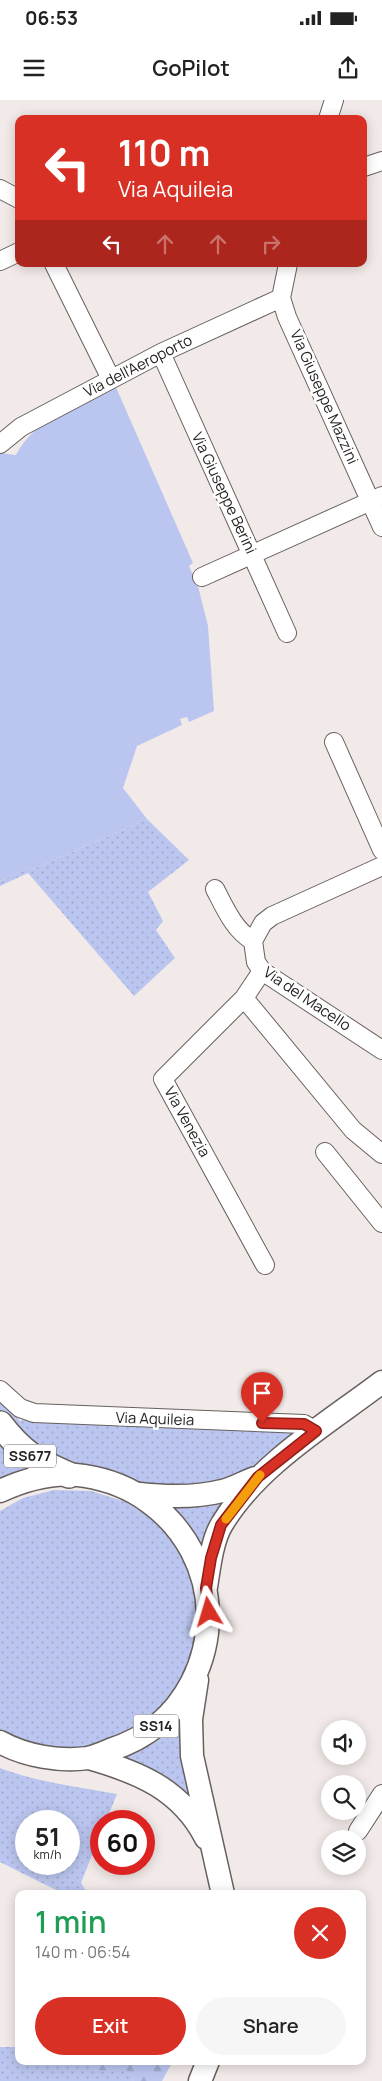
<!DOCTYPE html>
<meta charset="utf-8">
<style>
:root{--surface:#fff;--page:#f6f6f6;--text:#222;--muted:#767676;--accent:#d93025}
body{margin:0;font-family:Manrope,sans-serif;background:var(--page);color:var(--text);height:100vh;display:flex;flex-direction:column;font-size:19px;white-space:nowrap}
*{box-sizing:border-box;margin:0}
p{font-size:16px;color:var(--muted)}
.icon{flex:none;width:28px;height:28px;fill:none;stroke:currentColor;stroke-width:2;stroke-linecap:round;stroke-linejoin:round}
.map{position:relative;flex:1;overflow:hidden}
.panel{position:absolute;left:15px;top:1790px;width:351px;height:175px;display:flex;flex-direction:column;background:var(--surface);border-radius:10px;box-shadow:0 2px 12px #0003}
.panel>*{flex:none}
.guide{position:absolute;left:15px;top:15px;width:352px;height:152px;border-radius:10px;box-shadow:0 2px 12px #0003;background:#d93025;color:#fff;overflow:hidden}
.buttons{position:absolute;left:321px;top:1620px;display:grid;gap:10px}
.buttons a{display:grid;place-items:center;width:45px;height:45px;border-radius:50%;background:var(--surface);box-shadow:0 2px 12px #0003;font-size:25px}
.speed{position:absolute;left:15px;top:1710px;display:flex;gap:10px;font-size:25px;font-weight:700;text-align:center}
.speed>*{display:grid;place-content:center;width:65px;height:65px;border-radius:50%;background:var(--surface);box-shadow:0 2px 12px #0003;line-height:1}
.speed small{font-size:12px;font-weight:400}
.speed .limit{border:8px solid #d22;background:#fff;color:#111}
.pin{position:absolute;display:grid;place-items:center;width:42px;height:42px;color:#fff;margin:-51px -21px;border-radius:50% 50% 50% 0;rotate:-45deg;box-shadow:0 0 5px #0007}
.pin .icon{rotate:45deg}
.me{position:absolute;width:55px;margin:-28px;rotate:353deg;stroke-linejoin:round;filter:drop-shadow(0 0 4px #0008)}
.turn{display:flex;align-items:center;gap:18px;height:105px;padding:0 20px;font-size:22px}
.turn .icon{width:65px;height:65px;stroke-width:2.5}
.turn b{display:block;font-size:35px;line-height:42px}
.lanes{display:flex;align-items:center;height:48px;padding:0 20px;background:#0003;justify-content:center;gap:25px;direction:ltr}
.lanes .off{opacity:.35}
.round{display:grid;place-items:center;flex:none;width:52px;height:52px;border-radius:26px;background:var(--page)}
.overview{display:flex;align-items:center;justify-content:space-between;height:85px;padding:0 20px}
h1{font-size:30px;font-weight:600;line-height:38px;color:#1e9e55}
.cta{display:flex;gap:10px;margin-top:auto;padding:10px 20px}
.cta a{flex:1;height:58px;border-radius:30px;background:var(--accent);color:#fff;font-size:20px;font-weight:600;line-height:58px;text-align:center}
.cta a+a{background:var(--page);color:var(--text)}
.status{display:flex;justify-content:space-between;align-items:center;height:35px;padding:0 25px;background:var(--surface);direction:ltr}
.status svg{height:14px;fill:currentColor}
header{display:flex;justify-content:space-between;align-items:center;height:65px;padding:0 20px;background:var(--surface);font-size:22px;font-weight:600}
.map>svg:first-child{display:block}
</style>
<div class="status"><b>06:53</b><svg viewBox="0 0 49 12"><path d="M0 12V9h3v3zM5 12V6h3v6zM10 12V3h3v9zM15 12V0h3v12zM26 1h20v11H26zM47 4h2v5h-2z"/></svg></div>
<header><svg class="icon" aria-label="menu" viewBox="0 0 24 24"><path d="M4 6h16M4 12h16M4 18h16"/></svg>GoPilot<svg class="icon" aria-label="share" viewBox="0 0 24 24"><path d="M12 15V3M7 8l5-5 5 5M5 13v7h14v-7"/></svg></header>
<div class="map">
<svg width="382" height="1981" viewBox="0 0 382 1981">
<defs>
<pattern id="green-dots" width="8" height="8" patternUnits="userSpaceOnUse" patternTransform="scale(1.25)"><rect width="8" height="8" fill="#bbc6f0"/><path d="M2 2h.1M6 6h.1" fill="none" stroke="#a1aace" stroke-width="1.8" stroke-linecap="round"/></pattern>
<pattern id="forest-firs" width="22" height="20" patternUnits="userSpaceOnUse" patternTransform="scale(1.25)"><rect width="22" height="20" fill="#bbc6f0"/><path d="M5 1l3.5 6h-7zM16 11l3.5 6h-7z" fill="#a1aace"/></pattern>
</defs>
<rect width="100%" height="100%" fill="#f2eae8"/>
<path fill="url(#green-dots)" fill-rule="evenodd" d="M147,719L189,760L148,792L163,821L156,830L175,858L134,896L28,773L0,786V781L30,767L33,769Z
M0,1300L20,1321L28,1318L291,1330L297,1334L242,1374L222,1385L173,1390L142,1383L95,1366L53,1360L0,1313Z
M0,1341L37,1369L0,1389Z
M54,1390L91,1391L126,1402L154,1420L175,1443L191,1473L199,1508L190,1566L163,1610L139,1629L106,1644L65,1650L31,1644L0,1630V1411L23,1398Z
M224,1401L206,1452L170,1413L171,1406Z
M180,1621L195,1705L122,1658L156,1642Z
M0,1668C37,1682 78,1687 117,1694L106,1721H101V1732L81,1783L88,1794H64L0,1762ZM69,1721V1764H26V1721Z
M0,1947H19V1961H94V1971L126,1968L134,1977L132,1981H0Z"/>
<path fill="url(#forest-firs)" d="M94,1961H173L162,1981H132L134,1977L126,1969L93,1971Z"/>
<path fill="#bbc6f0" d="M115,285L193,463L189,466L192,473L198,478V486L208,526L214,611L189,622L187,617L180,619L182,625L137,646L123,688L147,719L33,769L30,767L0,781V353L16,355C35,318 81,303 115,285Z"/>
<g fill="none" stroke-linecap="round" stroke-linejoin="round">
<g stroke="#67605e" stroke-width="20">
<path id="minor" d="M328,19L334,0
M364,67L382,61
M0,89L19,99
M0,161L19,152
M54,164L111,279
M288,164L281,198L287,217L382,427
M161,253L287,533
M0,344L21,327L161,253L281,198
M202,477L382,396
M334,642L382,750
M215,789C225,808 234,830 253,841L256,862L262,871L382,950
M253,841L263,823L272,816L382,766
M262,871L244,898L353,1030L382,1054
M244,898L163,979L265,1165
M325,1052L382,1123
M0,1290L20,1308L34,1313L304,1324L316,1331
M358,1731L382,1694"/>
</g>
<g stroke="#67605e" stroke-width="25">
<path id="major" d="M0,1391C26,1379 56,1371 85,1376C182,1391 237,1493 192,1582C174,1617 147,1638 110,1650C103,1653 96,1656 88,1658C60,1662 25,1656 0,1642
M140,1394C168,1397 195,1398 222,1391C233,1389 244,1382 255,1378
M206,1487C209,1468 212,1440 222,1424C257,1365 328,1323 382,1282
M197,1580L191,1619L192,1656L223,1794
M89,1658C138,1672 181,1689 206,1738
M200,1981L208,1961"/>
</g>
<g stroke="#67605e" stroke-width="28">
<path id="highway" d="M0,1324C22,1353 37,1361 69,1375"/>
</g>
<use href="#minor" stroke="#fff" stroke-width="18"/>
<use href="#major" stroke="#fff" stroke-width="22"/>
<use href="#highway" stroke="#fff" stroke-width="25"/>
</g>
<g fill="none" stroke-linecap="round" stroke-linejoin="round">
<g stroke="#8d1f18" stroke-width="12">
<path id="route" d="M209,1512L206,1488L211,1458L221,1425L258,1377L316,1331L304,1324L262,1323"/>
</g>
<use href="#route" stroke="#d93025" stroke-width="9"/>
<path stroke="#f59e0b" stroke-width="9" d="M226,1419L260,1375"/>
</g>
<g text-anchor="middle" stroke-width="5" stroke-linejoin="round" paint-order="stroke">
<g fill="#fff" stroke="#666464" stroke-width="1">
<rect x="4" y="1344.5" width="52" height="23" rx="4"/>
<rect x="133.5" y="1614.5" width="45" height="23" rx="4"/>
</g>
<g font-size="14" font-weight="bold" fill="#252221">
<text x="30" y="1361">SS677</text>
<text x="156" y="1631">SS14</text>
</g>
<g font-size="15" fill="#252221" stroke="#fff">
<text transform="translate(138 266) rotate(-27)" y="5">Via dell'Aeroporto</text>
<text transform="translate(324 297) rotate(66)" y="5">Via Giuseppe Mazzini</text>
<text transform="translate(224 393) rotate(65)" y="5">Via Giuseppe Berini</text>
<text transform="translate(307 899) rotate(34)" y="5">Via del Macello</text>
<text transform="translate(187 1022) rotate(61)" y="5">Via Venezia</text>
<text transform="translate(155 1319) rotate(2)" y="5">Via Aquileia</text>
</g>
</g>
</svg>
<div class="buttons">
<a><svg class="icon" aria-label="sound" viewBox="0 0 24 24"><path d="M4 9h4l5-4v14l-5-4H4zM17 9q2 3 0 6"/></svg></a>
<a><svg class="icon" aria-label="search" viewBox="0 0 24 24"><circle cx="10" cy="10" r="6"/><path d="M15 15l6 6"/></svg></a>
<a><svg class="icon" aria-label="layers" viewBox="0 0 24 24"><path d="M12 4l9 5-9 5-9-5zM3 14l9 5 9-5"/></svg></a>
</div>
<div class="speed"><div>51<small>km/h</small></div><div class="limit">60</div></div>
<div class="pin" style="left:262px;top:1323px;background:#d93025"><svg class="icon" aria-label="arrive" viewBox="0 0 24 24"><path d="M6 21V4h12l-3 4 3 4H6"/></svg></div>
<svg class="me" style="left:209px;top:1512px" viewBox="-20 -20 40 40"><path d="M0-17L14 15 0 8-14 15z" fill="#d93025" stroke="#fff" stroke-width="4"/></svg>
<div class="guide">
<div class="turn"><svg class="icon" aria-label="left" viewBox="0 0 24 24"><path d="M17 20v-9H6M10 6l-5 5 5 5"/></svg><div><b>110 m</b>Via Aquileia</div></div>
<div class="lanes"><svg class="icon" aria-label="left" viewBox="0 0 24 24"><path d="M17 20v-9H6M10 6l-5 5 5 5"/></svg><svg class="icon off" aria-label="ahead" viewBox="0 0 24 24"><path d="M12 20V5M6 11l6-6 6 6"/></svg><svg class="icon off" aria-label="ahead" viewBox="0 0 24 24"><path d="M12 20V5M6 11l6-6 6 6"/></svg><svg class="icon off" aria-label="right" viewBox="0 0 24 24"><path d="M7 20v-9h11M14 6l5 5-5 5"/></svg></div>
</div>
<section class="panel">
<div class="overview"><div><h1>1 min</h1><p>140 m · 06:54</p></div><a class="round" style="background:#d93025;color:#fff"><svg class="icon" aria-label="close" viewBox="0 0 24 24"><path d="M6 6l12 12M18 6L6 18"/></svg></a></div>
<div class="cta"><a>Exit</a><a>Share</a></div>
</section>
</div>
